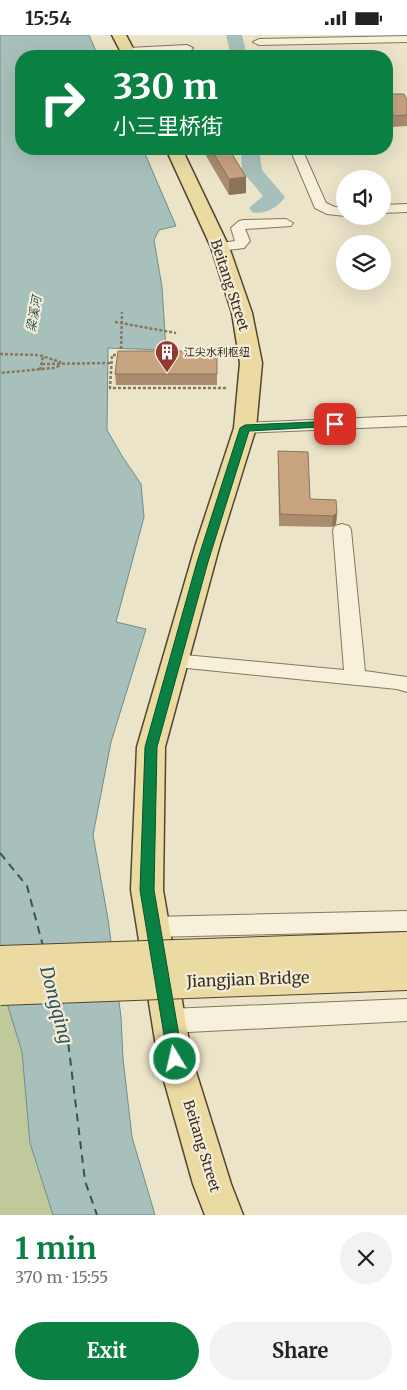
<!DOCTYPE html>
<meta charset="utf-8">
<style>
:root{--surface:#fff;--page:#f2f2f2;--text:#222;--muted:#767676;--accent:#0b8043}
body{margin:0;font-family:Merriweather,"Noto Sans SC",serif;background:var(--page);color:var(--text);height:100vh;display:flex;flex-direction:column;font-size:19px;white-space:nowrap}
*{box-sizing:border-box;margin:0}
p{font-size:16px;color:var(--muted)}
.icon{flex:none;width:28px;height:28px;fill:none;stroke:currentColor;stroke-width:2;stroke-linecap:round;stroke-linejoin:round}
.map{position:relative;height:1180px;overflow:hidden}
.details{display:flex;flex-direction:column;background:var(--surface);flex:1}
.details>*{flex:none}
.banner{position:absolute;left:15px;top:15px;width:378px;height:105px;border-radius:20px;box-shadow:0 5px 20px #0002;background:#0b8043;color:#fff;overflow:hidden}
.fabs{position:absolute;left:336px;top:135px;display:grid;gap:10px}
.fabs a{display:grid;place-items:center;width:55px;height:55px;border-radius:50%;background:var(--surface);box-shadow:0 5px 20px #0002;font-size:25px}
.pin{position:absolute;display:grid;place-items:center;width:42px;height:42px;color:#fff;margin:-21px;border-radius:10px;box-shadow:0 2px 8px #0006}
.me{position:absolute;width:55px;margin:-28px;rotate:351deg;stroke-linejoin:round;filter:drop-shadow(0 0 4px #0008)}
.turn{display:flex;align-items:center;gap:18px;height:105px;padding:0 15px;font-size:22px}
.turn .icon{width:65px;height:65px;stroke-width:2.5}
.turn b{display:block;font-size:35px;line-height:42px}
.round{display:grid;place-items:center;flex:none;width:52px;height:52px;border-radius:26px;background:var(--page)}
.headline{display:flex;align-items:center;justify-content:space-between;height:85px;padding:0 15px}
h1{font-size:30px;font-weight:700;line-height:38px;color:var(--accent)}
.primary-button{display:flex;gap:10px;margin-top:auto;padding:10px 15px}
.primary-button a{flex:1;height:58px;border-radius:30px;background:var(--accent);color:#fff;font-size:20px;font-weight:700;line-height:58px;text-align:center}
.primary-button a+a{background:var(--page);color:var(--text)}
.status{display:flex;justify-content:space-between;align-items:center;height:35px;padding:0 25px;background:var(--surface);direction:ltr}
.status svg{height:14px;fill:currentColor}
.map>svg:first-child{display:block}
</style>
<div class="status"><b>15:54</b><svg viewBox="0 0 49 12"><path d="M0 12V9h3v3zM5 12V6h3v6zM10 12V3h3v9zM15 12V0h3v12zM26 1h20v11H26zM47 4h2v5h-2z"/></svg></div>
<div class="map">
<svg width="407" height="1180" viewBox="0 0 407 1180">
<rect width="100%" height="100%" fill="#ebe4c8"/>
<path fill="#c0c99c" d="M0,945L22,1017L30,1108L53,1180H0Z"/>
<path fill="#a8c0bb" stroke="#6f8e89" d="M0,0H89L98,21H21V114H143L176,191L159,195L154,205L162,252L166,315L108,313L107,395L122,421L141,449L144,482L116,587L146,594L111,707L93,800L108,884L121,982L123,1024L132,1102L155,1180H53L30,1108L22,1017L0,945Z"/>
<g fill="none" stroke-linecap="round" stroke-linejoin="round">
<path fill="#a8c0bb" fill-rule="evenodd" d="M226,0H242L247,21H231Z
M241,114H259L262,135L285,162C278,173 264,180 252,177L249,173L263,161L242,136Z"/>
<path stroke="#315556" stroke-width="2" stroke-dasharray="8 6" stroke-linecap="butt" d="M0,818L27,851L43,911
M59,968L67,998L85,1146L97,1180"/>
<g stroke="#86775e" stroke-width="2">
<path id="minor" d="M407,1V7L259,10L253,7L259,4Z
M187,10L193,13L191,15L128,19L122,16L128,13Z
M290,114H302L326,168L335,172L345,173V181L327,179L315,173Z
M407,169V177L382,178V170Z
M286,184L293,188L291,191L245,194L250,206L244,213L220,216L215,215L213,212L215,209L235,206L231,193L239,186L244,185Z
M407,381V391L245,398L239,397L236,393L239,389L245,388Z
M342,489L349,491L351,495L365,636L407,642V657L397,654L167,631L164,626L167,621L174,619L344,635L333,495L335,491Z
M407,876V896L153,902L144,899L141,892L144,885L153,882Z
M407,964V986L169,998L160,994L156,986L160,978L169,974Z"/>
</g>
<g stroke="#544532" stroke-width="3">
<path id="major" d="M112,0H126L137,21H123Z
M166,114H182L229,212L252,278L262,328L256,393L220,509L165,712L163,855L192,1024L231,1149L243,1180H205L193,1149L158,1024L131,855L137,712L196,509L234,393L240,328L232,278L211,212Z"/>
</g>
<path stroke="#86775e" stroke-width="2.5" stroke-dasharray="3 2" stroke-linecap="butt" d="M115,287L176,298
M121,319L122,277
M121,320H112L110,353H227
M215,321H229
M42,329L111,328
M40,335L43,322"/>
<use href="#minor" fill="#f7f0da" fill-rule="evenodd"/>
<use href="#major" fill="#ebdba3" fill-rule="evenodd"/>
<g stroke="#544532" stroke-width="36" stroke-linecap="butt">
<path id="major-bridge" d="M0,928L407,914
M0,953L407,938"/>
</g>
<path stroke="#86775e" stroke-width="2.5" stroke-dasharray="3 2" stroke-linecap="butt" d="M0,319L39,320L60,327L59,331L53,333L0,338"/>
<use href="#major-bridge" stroke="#ebdba3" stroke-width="34"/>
</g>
<path fill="#ab8c6e" d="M386,59L407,65V91L393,92L391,87L386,88Z
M202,114H229L246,142V158L229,160Z
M217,316V350H116L115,339Z
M278,416L310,464L337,478L336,489L332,492L279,491Z"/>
<path fill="#8b725a" d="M246,142V158L229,160V144Z
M337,478L336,489L332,492L333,481Z"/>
<path fill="#c7a380" stroke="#8b725a" d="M386,59H404L407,65V80L394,81L392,76H386Z
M211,114H229L246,142L229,144Z
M118,316H217V339H115Z
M278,416L308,417L310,464L336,465L337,478L333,481L280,479Z"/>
<path fill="#0b8043" stroke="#07532c" d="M335,386L340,389L338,391L249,396L208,527L157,712L154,855L183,1024L180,1028L175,1030L170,1028L168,1024L140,855L145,712L197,527L240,393L245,390Z"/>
<defs>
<g id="building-pin" transform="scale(1.25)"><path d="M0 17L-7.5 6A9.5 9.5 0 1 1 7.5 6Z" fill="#913932" stroke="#f3edd7"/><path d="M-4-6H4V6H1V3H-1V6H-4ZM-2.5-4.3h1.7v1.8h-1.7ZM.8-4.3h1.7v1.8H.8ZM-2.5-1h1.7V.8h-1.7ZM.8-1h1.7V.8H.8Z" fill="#fff"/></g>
</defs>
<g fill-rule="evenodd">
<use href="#building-pin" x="167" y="317"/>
</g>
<g text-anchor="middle" stroke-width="4.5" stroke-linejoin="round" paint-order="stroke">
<g font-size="11" fill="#372e21" stroke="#f3edd7" text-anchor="start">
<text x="184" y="321">江尖水利枢纽</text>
</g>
<g font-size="12" font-style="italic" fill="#315556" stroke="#f3edd7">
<text transform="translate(34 279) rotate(-80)" y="4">梁溪河</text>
</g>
<g font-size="14" fill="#372e21" stroke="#f3edd7">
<text transform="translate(230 250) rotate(72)" y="5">Beitang Street</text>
<text transform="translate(202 1111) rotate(73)" y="5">Beitang Street</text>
</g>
<g font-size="16" fill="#372e21" stroke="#f3edd7">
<text transform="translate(248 944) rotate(-2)" y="6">Jiangjian Bridge</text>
</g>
<g font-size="18" font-style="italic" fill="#315556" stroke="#f3edd7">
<text transform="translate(56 970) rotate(75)" y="6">Dongqing</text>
</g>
</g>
</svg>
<div class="fabs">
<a><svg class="icon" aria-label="sound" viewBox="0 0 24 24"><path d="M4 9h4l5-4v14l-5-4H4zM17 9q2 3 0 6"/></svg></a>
<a><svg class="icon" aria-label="layers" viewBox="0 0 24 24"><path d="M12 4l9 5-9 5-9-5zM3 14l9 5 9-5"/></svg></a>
</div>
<div class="pin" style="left:335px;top:389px;background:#d93025"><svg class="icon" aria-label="arrive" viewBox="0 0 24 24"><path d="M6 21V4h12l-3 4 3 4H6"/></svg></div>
<svg class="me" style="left:175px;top:1024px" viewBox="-20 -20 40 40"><circle r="17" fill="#0b8043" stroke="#fff" stroke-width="3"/><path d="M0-11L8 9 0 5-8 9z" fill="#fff"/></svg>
<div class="banner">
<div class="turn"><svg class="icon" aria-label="right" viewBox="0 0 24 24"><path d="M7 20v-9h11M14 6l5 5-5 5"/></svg><div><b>330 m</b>小三里桥街</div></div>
</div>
</div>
<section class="details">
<div class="headline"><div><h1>1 min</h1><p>370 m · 15:55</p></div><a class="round"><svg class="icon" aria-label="close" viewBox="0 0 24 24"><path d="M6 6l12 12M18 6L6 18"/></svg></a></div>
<div class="primary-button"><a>Exit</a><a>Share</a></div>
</section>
